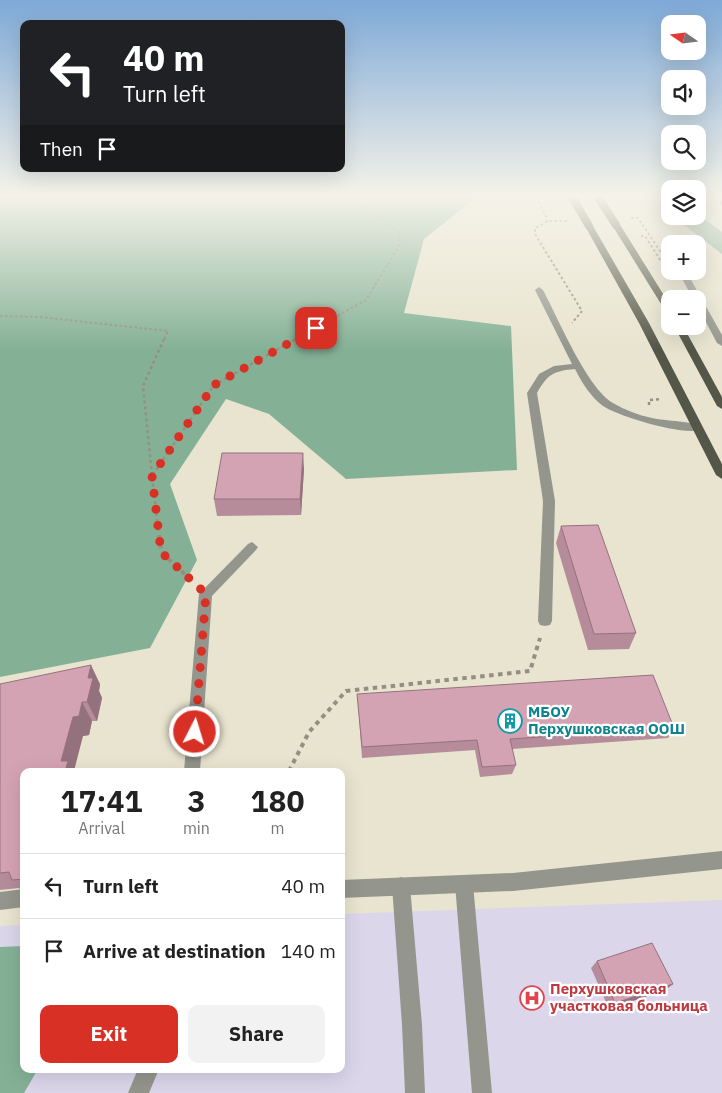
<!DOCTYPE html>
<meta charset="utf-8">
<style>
:root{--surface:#fff;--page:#f2f2f2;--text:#222;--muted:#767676;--line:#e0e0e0;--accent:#d93025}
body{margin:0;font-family:"IBM Plex Sans",sans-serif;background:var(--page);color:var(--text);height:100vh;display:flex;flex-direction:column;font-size:19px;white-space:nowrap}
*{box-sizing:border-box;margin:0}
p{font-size:16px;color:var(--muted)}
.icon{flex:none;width:28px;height:28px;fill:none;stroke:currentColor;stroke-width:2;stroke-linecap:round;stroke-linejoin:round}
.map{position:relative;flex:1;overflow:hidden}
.sheet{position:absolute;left:20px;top:768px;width:325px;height:305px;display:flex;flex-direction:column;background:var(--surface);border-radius:10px;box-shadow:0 5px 20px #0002}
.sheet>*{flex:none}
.hud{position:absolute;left:20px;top:20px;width:325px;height:152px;border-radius:10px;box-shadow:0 5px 20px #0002;background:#202124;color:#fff;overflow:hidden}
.needle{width:32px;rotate:284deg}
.buttons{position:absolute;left:661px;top:15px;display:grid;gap:10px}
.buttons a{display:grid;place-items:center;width:45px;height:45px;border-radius:10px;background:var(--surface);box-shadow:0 5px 20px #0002;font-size:25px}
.pin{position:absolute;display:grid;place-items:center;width:42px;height:42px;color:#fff;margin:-21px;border-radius:10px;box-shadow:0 2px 8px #0006}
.me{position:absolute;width:55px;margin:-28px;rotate:5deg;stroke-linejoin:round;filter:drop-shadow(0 0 4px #0008)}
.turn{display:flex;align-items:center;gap:18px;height:105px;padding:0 20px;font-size:22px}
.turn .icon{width:65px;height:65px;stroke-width:2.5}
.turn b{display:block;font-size:35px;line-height:42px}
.then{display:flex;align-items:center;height:48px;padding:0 20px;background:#0003;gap:10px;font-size:19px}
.eta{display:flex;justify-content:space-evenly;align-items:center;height:85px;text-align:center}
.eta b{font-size:30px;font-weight:700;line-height:35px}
.primary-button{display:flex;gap:10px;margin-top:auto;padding:10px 20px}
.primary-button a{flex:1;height:58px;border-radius:10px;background:var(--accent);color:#fff;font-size:20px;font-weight:700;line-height:58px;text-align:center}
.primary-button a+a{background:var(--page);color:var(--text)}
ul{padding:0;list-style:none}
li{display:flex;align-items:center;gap:15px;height:65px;padding:0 20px;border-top:1px solid var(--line)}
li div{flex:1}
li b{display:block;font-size:19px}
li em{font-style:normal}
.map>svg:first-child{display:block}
</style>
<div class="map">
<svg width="722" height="1093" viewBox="0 0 722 1093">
<rect width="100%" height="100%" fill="#e8e4cf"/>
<path fill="#dcd6eb" d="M722,900V1093H0V926L24,925V1069H341V914Z"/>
<path fill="#84b196" d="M0,197H477L424,239L404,313L511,326L517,470L346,479L269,414L226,399L170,484L197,560L150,648L0,677Z
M698,214L722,232V254L672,216H698Z
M24,946V1069H38L24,1093H0V947Z"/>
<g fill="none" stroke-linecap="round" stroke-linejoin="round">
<path stroke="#939081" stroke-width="2" stroke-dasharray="2.5 2.5" stroke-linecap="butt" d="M537,197L548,221
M631,218H638L668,263
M567,221H548L535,228V234L582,311L572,323
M641,236H645L666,269
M0,316L40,317L168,331L164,340
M294,340L366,300L399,246L400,233L361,204L356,197"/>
<path stroke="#939081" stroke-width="2.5" stroke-dasharray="3 3" stroke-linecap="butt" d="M649,405V400L661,399
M152,475L143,386L164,339
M158,528L152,476L214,385L296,339"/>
<path stroke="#939081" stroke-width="4" stroke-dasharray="4.5 4.5" stroke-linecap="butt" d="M158,526L161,552L194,583
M289,771L309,732L346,691L530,671L540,638"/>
<path fill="#94968d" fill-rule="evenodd" d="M539,287L543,290C558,318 587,388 613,403C625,410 638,415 652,418C663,421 697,421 703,428C692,439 617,416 603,406C591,397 582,383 575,369C553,371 548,374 537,393L555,501L552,621L550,625L545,626L540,625L538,621L543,501L527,393L539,374L554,366L572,364L535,290Z
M464,875L470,878L473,884L492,1093H472L455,884L458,878Z
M401,877L407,880L410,886L422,1025L425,1093H405L402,1025L392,886L395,880Z
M138,1069H159L149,1093H128Z"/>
<path fill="#94968d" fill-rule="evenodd" d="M678,271H686L722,335V346L717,343L698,307V299H693Z
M252,542L258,547L256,550L212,596L200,771H184L199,594L248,544Z
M722,851V869L513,891L341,898V880L513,873Z
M24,889V907L0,910V892Z"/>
<path fill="#545647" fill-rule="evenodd" d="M613,223H619L670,305V315L666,312L612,225Z
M586,224L593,226L649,323L722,464V479L716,475L639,323L585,226Z
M674,326H683L722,397V409L717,406Z"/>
<g stroke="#8a887a" stroke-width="4">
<path id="rail" d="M713,197L722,203"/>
</g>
<use href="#rail" stroke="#fff" stroke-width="2.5" stroke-dasharray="8" stroke-linecap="butt"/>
<path stroke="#545647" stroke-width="8" d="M572,197L589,226
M598,197L616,225"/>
</g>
<path fill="#b68c9a" d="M304,469L301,515L217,516L214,499Z
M561,526L636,633L629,649L588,650L556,543Z
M0,684H100L99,691L102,698L97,721H92L89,735L83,736L24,771V893L19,888L0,890Z
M357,694L674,728L668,738L512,749L516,765L512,774L480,777L475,750L362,758L358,704Z
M597,961L673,984L665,990L609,1009L591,968Z"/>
<path fill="#94727d" d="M303,453L304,469L301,515L300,499Z
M91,665L100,684L99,691L102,698L97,721L87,702L88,678Z
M82,702L92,721L89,735L83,736L74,771H65L61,761L73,717Z
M673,984L665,990L609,1009L615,1003Z"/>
<path fill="#d4a3b3" stroke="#94727d" d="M222,453H303L300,499H214Z
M598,525L636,633L594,634L561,526Z
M91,665L88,678H93L87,702H82L79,716L73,717L61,761H68L65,771H24V879L12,880L9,872L0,873V684Z
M653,675L674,728L510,739L516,765L482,767L477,740L362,747L357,694Z
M652,943L673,984L615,1003L597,961Z"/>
<linearGradient id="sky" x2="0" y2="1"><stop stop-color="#7ea9d7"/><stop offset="0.56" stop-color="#f5f3e9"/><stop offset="1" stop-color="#f5f3e9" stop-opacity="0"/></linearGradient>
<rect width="722" height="350" fill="url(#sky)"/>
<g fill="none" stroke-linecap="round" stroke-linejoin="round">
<path stroke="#d93025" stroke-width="9" stroke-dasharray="0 16.2" d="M195,732L206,594L161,552L152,476L214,385L316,328"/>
</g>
<defs>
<g id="building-ring" transform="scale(1.25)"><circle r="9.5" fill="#fff" stroke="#0f9aa8" stroke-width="1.5"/><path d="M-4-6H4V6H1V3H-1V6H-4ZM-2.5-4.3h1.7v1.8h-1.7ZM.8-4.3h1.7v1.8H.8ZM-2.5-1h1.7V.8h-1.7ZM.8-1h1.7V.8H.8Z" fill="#0f9aa8"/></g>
<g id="hospital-ring" transform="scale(1.25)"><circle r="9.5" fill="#fff" stroke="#e0444e" stroke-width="1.5"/><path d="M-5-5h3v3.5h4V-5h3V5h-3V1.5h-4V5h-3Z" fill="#e0444e"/></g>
</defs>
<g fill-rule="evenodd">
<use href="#building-ring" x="510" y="721"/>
<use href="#hospital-ring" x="532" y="998"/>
</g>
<g text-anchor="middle" stroke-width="4.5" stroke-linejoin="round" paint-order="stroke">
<g font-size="15" font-weight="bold" fill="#0d838f" stroke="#fff" text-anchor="start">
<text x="528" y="717">МБОУ<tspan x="528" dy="17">Перхушковская ООШ</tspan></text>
</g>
<g font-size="15" font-weight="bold" fill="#be3a42" stroke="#fff" text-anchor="start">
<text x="550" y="994">Перхушковская<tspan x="550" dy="17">участковая больница</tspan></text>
</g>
</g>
</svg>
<div class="buttons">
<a><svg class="needle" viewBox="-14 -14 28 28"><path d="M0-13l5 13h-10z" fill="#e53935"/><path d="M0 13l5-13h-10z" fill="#767676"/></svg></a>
<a><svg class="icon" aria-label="sound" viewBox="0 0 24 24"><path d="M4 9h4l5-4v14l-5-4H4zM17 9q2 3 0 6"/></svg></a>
<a><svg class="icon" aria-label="search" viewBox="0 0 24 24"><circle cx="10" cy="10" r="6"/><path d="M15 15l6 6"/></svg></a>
<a><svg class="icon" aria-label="layers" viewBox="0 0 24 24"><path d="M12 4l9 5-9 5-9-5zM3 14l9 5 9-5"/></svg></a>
<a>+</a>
<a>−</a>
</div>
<div class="pin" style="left:316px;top:328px;background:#d93025"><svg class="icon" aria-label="arrive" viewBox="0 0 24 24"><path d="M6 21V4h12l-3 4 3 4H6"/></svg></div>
<svg class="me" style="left:195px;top:732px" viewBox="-20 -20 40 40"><circle r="17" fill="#d93025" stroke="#fff" stroke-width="3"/><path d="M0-11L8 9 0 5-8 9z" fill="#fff"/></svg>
<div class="hud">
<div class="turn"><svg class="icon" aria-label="left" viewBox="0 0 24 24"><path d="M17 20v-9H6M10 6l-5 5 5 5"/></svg><div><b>40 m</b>Turn left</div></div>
<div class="then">Then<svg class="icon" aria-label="arrive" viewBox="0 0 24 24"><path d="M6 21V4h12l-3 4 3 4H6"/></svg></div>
</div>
<section class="sheet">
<div class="eta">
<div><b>17:41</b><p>Arrival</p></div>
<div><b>3</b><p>min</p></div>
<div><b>180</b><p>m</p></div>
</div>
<ul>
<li><svg class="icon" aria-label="left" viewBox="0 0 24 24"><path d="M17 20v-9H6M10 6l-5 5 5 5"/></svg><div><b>Turn left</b></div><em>40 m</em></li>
<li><svg class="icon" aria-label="arrive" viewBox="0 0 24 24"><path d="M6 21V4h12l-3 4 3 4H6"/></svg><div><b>Arrive at destination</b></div><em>140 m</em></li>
</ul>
<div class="primary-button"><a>Exit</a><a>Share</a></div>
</section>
</div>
